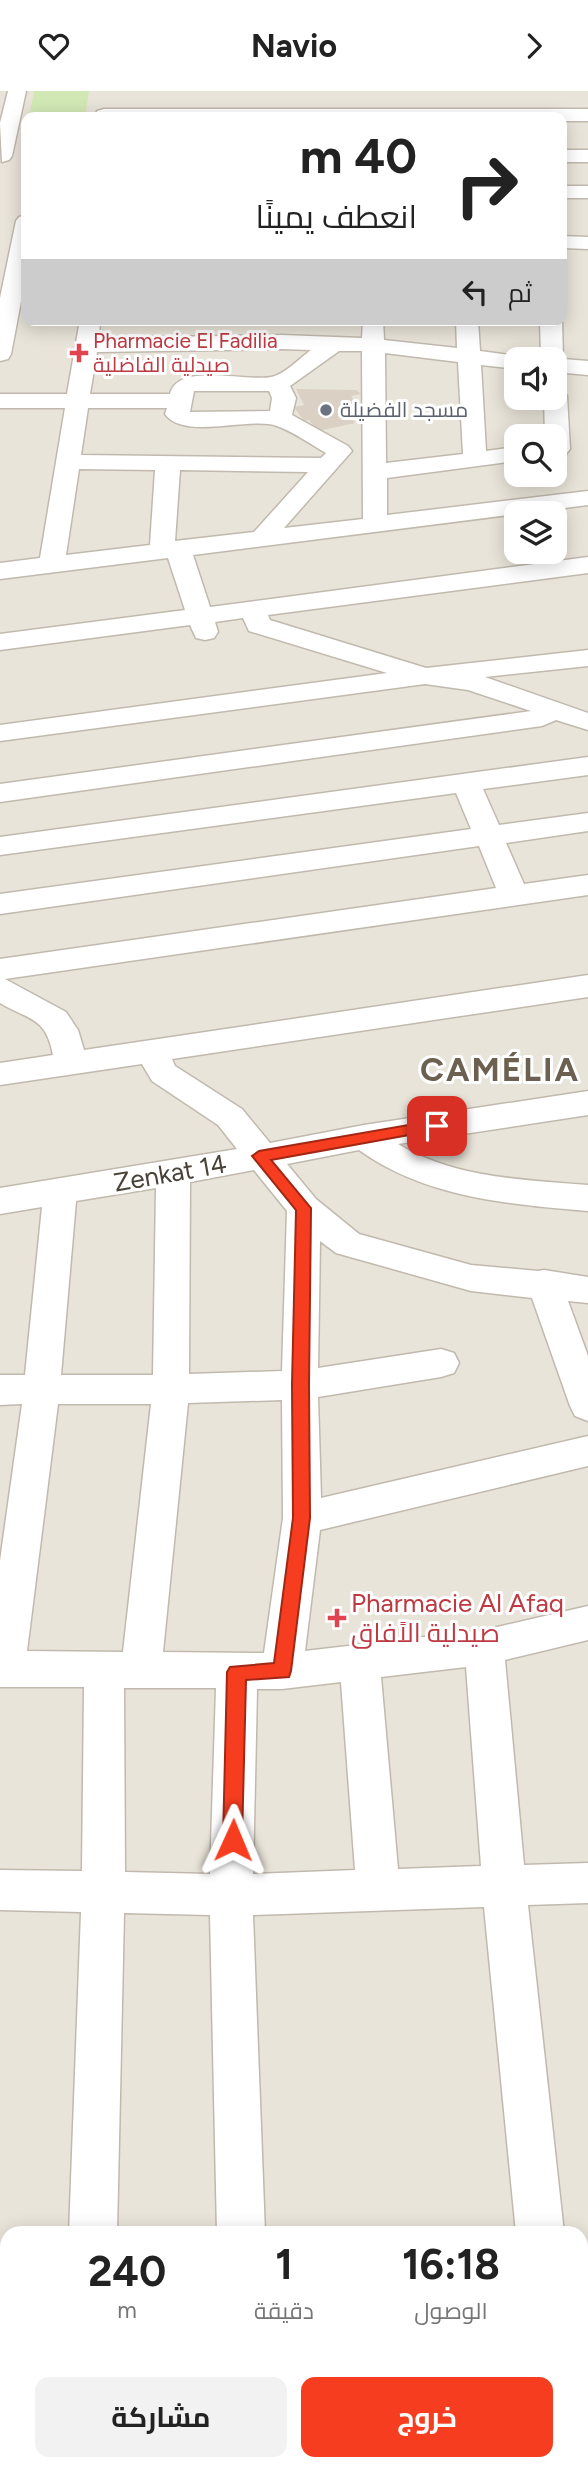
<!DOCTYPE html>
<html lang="ar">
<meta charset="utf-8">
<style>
:root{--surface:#fff;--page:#f2f2f2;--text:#222;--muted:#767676;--accent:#f73d1f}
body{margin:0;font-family:Figtree,Cairo,sans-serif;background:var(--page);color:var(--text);direction:rtl;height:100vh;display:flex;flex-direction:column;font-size:26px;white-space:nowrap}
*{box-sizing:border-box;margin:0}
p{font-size:23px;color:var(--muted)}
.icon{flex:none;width:38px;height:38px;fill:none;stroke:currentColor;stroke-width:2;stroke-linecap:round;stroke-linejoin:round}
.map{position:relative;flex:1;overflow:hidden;direction:ltr}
.details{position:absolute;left:0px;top:2135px;width:588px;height:245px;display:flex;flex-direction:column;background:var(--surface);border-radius:21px 21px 0 0;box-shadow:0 4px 18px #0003;direction:rtl}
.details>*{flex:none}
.banner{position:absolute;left:21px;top:21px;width:546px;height:214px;border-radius:14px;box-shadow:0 4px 18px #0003;direction:rtl;background:#fff;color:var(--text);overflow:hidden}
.buttons{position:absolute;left:504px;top:256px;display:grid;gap:14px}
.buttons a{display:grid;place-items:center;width:63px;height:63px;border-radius:14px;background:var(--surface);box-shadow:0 4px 18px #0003;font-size:35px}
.pin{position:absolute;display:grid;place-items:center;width:60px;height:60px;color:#fff;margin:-30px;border-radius:14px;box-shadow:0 4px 10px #0006}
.me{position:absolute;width:77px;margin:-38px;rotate:1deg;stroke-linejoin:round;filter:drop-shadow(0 0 5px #0008)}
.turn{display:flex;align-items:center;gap:24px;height:147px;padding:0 35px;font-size:32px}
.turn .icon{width:91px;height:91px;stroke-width:2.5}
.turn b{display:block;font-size:49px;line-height:60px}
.then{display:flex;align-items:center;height:66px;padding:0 35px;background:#0003;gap:14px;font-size:26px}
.eta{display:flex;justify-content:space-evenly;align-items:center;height:119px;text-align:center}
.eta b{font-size:42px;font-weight:700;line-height:49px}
.cta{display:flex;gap:14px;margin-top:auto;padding:14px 35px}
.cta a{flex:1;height:80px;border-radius:14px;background:var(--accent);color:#fff;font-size:28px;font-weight:700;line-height:80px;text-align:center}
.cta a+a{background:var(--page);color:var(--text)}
header{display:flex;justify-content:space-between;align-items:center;height:91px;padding:0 35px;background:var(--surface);font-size:32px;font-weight:700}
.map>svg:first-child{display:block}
</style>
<header><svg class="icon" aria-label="forward" viewBox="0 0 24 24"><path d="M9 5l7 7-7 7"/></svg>Navio<svg class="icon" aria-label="heart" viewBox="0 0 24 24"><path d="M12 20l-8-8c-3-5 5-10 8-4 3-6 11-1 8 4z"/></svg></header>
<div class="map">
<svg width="588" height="2380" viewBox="0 0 588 2380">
<rect width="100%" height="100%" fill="#f5f2eb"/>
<path fill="#e9e4d9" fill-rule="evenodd" d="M0,0H588V2380H0ZM26,26H562V229H26ZM516,268H555V306H516ZM516,345H555V383H516ZM516,422H555V460H516ZM7,2142H581V2373H7Z"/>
<path fill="#d2e8b4" d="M34,0H89L85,26H29Z"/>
<path fill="#dad0c3" d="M296,298L356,299L361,303L351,305L358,315L353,323H348L355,332L318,340L309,329L304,330L294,316L304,314Z"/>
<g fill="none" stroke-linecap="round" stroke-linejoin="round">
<g stroke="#c1b9ad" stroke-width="3">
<path id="minor" d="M8,0H26L12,65L9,69L2,71L0,32Z
M104,18H588V30H562V26H96L97,20Z
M562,59H588V71H562Z
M562,95H588V107H562Z
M26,124V184L11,263L8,268L0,270V207L16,130L19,126Z
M562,145L588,146V158L562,157Z
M80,229H100L99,247L282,244L362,247L363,229H383L384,249L457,257L456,229H478L480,260L524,266L516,268V278L481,274L486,360L516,356V370L387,387V424L588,400V414L193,464L210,516L588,466V482L268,524L270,529L426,577L588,559V575L485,586L588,622V639L556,629L542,635L0,711V693L531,620L468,599L425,593L0,650V634L387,582L249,540L243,527L215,531L218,541L214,547L205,549L196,547L190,534L0,559V543L185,519L168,467L0,488V472L40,467L65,317H0V303H67ZM282,258L311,259C300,267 284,284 271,286C245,291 178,271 170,303H90L97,261ZM339,260H362L363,428L284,437L352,360L348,355L292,324L296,307L290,295ZM385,262L458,271L463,363L386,372ZM194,300H269L272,307L270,320L190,321ZM88,317H167L165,323C184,350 250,325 277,335C294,341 310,353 326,362L321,367L81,364ZM79,378L155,379L150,454L66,464ZM180,379L308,381L254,441L175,450Z
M540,229H562L563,268L588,270V284L555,281V268H541Z
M555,298L563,300L567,305L570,358L566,363L555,364V345H545L544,306H555Z
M588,666V684L483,698L499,734L588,722V740L506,752L524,793L588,784V804L5,888L66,921L78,939L84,959L588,884V906L172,968L175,975L242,1018L270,1052L364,1034L588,1000V1024L398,1053C454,1087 524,1089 588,1094V1120C508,1113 426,1107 359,1059L287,1073L316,1108L359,1143L471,1174L538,1180L544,1179L588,1186V1212L568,1210L588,1265V1330L575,1325L570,1315L532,1207L471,1200L336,1162L320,1150L318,1277L441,1258L454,1262L459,1272L454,1282L441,1286L318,1306L321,1407L588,1345V1375L320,1439L305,1560L484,1539L588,1515V1549L505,1569L524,1774L588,1772V1812L528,1814L564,2142H516L484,1816L253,1824L265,2142H217L210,1824L124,1822L117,2142H69L81,1821L0,1819V1779L82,1780L84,1596H0V1470L22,1313L0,1314V1284H25L42,1116L0,1123V1097L237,1058L218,1034L152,990L142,973L0,994V972L53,964C46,926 29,929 0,912V868L496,797L479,755L0,823V803L471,738L456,702L0,764V746ZM254,1079L287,1120L282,1280L189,1283L190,1091ZM156,1097L153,1284H61L76,1110ZM282,1309L283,1427L264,1562L163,1561L188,1312ZM58,1313H151L123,1561L27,1560ZM466,1576L481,1775L398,1778L381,1586ZM341,1591L355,1779L253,1783L257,1598H282ZM124,1597H216L210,1783L125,1781Z
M588,2272V2322L581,2323V2273Z
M0,2282L7,2283V2333L0,2332Z"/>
</g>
<use href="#minor" fill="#fff" fill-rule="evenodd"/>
</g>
<path fill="#f73d1f" stroke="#a12814" stroke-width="2" d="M437,1029L444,1035L442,1038L271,1069L311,1117L309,1294L310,1427L291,1580L289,1586L246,1589L242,1749L240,1755L233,1758L226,1755L223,1749L227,1581L230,1576L274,1572L293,1427L292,1294L296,1119L252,1065L259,1060Z"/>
<g fill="#e0444e" stroke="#fff" stroke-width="2.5">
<path d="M75.5 251.5h7v7h7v7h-7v7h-7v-7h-7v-7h7z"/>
<path d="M333.5 1516.5h7v7h7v7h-7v7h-7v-7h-7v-7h7z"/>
</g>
<circle fill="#6b7280" stroke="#fff" stroke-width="2.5" cx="326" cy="319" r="7"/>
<g text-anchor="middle" stroke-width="6" stroke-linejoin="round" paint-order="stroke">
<g font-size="21" fill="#be3a42" stroke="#fff" text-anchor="start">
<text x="93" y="257">Pharmacie El Fadilia<tspan x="93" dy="24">صيدلية الفاضلية</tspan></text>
</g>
<g font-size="21" fill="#5b616d" stroke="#fff" text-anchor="start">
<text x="340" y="326">مسجد الفضيلة</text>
</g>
<g font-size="26" fill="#494238" stroke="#fff">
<text transform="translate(170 1082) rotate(-10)" y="9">Zenkat 14</text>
</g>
<g font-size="26" fill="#be3a42" stroke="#fff" text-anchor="start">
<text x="351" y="1521">Pharmacie Al Afaq<tspan x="351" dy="30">صيدلية الاًفاق</tspan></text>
</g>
<g font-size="33" font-weight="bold" letter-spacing="2" fill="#6c6050" stroke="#fff">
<text x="500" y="990">CAMÉLIA</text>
</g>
</g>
</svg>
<div class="buttons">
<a><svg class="icon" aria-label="sound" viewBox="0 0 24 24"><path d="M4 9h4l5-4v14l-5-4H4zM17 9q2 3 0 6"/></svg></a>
<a><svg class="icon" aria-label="search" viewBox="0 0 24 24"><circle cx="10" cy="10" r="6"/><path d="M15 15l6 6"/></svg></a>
<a><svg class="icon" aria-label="layers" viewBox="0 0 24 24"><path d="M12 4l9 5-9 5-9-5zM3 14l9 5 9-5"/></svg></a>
</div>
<div class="pin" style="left:437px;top:1035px;background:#d93025"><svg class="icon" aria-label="arrive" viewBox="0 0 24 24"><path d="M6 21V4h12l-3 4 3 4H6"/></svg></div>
<svg class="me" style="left:233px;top:1749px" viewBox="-20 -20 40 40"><path d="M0-17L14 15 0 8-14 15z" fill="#f73d1f" stroke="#fff" stroke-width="4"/></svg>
<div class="banner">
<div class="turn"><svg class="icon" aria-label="right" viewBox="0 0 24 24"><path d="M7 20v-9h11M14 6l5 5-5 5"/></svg><div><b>40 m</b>انعطف يمينًا</div></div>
<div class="then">ثم<svg class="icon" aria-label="left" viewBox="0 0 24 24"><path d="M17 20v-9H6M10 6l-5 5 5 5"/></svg></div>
</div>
<section class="details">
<div class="eta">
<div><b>16:18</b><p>الوصول</p></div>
<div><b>1</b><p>دقيقة</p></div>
<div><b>240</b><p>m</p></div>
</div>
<div class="cta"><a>خروج</a><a>مشاركة</a></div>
</section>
</div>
